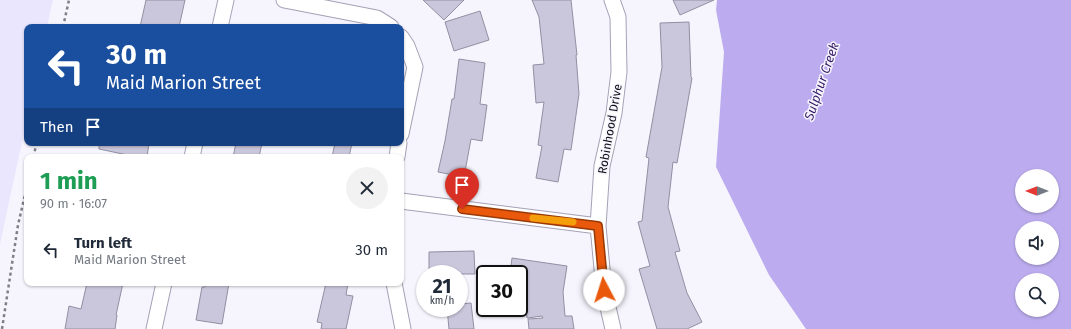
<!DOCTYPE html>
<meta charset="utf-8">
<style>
:root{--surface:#fff;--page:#f2f2f3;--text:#1f2937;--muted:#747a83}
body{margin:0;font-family:"Fira Sans",sans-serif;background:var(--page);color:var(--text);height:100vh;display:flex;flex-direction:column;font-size:15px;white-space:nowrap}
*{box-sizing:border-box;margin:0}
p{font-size:13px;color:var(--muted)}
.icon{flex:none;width:22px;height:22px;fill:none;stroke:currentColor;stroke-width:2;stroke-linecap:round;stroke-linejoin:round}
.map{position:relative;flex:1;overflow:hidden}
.panel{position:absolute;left:24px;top:154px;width:380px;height:132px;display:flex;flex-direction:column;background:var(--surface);border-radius:8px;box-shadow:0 1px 3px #0004}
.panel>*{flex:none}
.hud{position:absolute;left:24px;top:24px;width:380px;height:122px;border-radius:8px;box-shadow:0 1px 3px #0004;background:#1a4fa0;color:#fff;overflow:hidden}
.needle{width:26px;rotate:270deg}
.controls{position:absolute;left:1015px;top:169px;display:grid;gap:8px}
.controls a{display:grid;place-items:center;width:44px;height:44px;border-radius:50%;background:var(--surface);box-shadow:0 1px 3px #0004;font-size:20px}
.speed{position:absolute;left:416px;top:265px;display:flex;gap:8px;font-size:20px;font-weight:700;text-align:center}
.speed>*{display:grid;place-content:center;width:52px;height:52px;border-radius:50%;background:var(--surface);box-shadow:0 1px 3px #0004;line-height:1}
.speed small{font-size:10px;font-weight:400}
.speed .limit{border:2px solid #111;border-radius:6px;background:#fff;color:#111}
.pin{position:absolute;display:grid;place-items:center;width:34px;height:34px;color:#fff;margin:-41px -17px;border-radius:50% 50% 50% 0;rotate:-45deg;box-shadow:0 0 4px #0007}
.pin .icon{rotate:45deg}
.me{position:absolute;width:44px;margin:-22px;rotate:355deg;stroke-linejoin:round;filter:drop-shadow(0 0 3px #0008)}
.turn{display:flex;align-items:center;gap:14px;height:84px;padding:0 16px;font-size:18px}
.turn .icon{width:52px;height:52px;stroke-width:2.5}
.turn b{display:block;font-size:28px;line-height:34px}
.then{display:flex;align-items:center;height:38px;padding:0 16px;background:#0003;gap:8px;font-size:15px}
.round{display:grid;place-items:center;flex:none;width:42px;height:42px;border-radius:21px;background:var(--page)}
.overview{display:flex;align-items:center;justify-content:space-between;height:68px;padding:0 16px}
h1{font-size:24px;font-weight:700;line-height:30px;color:#1e9e55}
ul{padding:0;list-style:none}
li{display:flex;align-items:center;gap:12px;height:56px;padding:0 16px}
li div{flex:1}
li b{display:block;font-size:15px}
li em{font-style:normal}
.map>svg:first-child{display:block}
</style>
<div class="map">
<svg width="1071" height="329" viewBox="0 0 1071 329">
<rect width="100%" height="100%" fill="#f6f5fe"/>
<path fill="#eae6fd" d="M0,0H53L47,27H27V119L0,244Z"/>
<path fill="#bcacef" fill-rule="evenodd" d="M717,0H1071V329H806L769,275L716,167L724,52L716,10ZM1022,176H1052V206H1022ZM1022,228H1052V258H1022ZM1022,280H1052V310H1022Z"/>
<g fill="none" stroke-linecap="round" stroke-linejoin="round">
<path stroke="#bcacef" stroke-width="5" d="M849,0L848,37L816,128L830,183L867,211L921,329"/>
</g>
<path fill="#cac6db" stroke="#938fa3" d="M146,0H185L179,27H140Z
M423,0H464L444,20Z
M532,0H571L577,55H576L579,94L571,150L564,149L558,182L536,178L542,146L538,145L544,102L536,103L533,65L544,64L539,17Z
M673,0H714L680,15Z
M480,11L489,40L454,51L445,22Z
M689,22L691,77L692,78L677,163L673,162L668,207L680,251L675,252L687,293L702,322L687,329H657L639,269L650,266L638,222L642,221L649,158L646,157L662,67L660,23Z
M459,59L485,63L480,104L487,105L482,141L471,139L464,177L438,172L445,141L452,99H454Z
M99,143H149L147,157H137L99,149Z
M236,143H262L259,157H233Z
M335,143H352L349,157H332Z
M474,251L475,274H429V252Z
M512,258L567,266L563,292L565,316H572L574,329H529L528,319L543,318L542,316L527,318L524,284L519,283V274H510Z
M87,283H123L116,315H117L115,329H65L69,306L81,309Z
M205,283H229L222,324L196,320L202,287H205Z
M326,283H348L346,295L353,296L346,329H321L322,323L317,322Z
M471,303L474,329H449L447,308H459V304Z"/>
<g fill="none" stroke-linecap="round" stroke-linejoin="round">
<g stroke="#a5a1b5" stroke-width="17">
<path id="street" d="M284,0L377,18L391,27
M612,0L618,17L619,72L614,113L602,166L598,226L604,290L613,329
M220,27L226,0
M401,37L407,46L415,67L401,134
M192,157L195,143
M397,157L399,143
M401,201L598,226
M394,283L403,329
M154,329L164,283"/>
</g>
<path stroke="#807f87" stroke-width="2.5" stroke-dasharray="3 3" stroke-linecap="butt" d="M63,27L69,0
M33,157L37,143
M2,329L18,225L27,186"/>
<use href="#street" stroke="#fff" stroke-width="15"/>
</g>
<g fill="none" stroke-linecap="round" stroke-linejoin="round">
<g stroke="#983908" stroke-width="10">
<path id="route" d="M462,209L598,226L604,290"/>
</g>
<use href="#route" stroke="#ea580c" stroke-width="7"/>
<path stroke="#f59e0b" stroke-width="7" d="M533,218L573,222"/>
</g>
<g text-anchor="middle" stroke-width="3" stroke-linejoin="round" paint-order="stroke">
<g font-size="12" fill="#121017" stroke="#f6f5fe">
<text transform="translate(610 129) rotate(-80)" y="4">Robinhood Drive</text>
</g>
<g font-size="13" font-style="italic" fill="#371b67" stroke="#f6f5fe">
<text transform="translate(821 81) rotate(-71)" y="5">Sulphur Creek</text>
</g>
</g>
</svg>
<div class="controls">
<a><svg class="needle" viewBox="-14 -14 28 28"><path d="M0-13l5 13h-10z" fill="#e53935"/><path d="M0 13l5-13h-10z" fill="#747a83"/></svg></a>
<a><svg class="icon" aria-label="sound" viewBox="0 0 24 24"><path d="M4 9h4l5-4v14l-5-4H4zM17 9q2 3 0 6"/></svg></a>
<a><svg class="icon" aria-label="search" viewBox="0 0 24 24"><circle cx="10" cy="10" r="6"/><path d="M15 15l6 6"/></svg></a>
</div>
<div class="speed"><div>21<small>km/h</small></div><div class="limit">30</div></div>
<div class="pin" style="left:462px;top:209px;background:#d93025"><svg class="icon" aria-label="arrive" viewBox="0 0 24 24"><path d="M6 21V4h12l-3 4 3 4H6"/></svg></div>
<svg class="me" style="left:604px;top:290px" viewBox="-20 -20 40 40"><circle r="19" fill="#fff"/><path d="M0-13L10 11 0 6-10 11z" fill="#ea580c"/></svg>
<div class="hud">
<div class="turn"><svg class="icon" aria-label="left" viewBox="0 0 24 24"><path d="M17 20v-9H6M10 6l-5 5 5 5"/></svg><div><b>30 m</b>Maid Marion Street</div></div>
<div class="then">Then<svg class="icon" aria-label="arrive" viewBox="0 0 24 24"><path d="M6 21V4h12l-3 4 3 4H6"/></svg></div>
</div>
<section class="panel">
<div class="overview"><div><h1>1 min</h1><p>90 m · 16:07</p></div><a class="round"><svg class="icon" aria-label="close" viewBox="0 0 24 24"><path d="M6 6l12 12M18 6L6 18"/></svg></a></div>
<ul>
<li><svg class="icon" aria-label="left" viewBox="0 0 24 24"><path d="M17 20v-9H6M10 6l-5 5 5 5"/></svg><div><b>Turn left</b><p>Maid Marion Street</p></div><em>30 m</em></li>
</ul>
</section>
</div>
